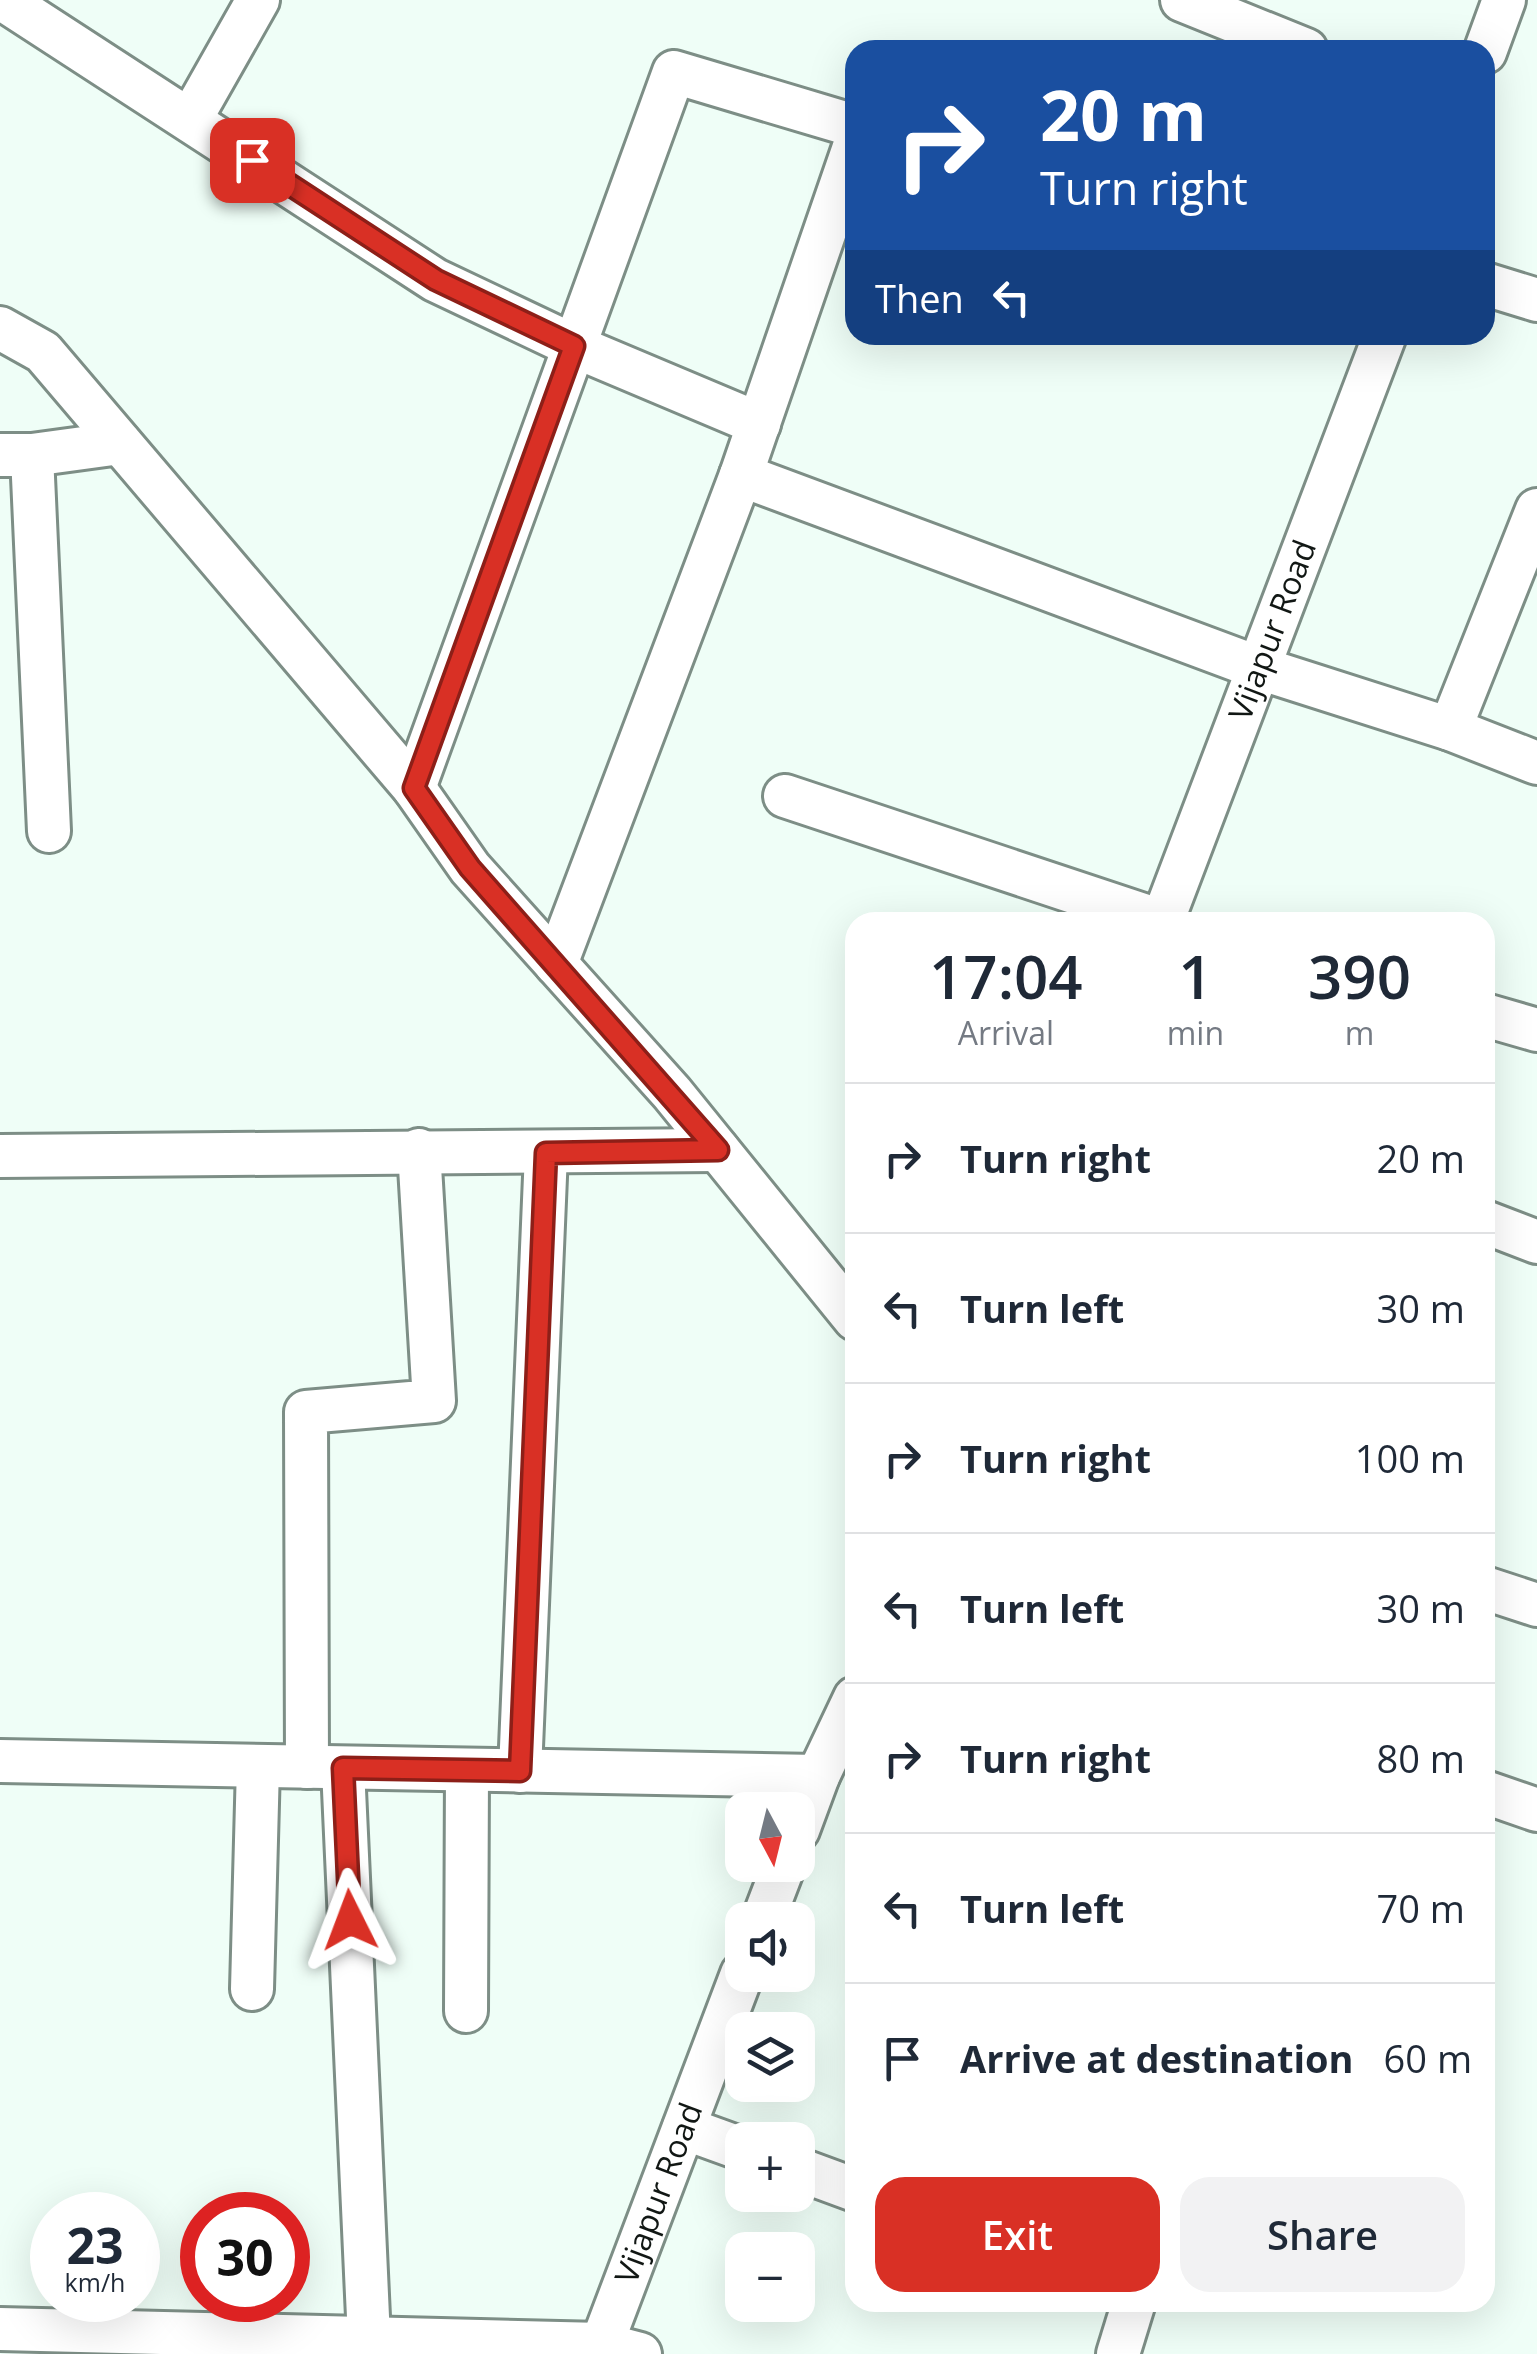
<!DOCTYPE html>
<meta charset="utf-8">
<style>
:root{--surface:#fff;--page:#f2f2f3;--text:#1f2937;--muted:#747a83;--line:#e0e1e3;--accent:#d93025}
body{margin:0;font-family:"Open Sans",sans-serif;background:var(--page);color:var(--text);height:100vh;display:flex;flex-direction:column;font-size:38px;white-space:nowrap}
*{box-sizing:border-box;margin:0}
p{font-size:32px;color:var(--muted)}
.icon{flex:none;width:55px;height:55px;fill:none;stroke:currentColor;stroke-width:2;stroke-linecap:round;stroke-linejoin:round}
.map{position:relative;flex:1;overflow:hidden}
.panel{position:absolute;left:845px;top:912px;width:650px;height:1400px;display:flex;flex-direction:column;background:var(--surface);border-radius:30px;box-shadow:0 10px 40px #0002}
.panel>*{flex:none}
.guide{position:absolute;left:845px;top:40px;width:650px;height:305px;border-radius:30px;box-shadow:0 10px 40px #0002;background:#1a4fa0;color:#fff;overflow:hidden}
.needle{width:65px;rotate:173deg}
.tools{position:absolute;left:725px;top:1792px;display:grid;gap:20px}
.tools a{display:grid;place-items:center;width:90px;height:90px;border-radius:20px;background:var(--surface);box-shadow:0 10px 40px #0002;font-size:50px}
.speed{position:absolute;left:30px;top:2192px;display:flex;gap:20px;font-size:50px;font-weight:700;text-align:center}
.speed>*{display:grid;place-content:center;width:130px;height:130px;border-radius:50%;background:var(--surface);box-shadow:0 10px 40px #0002;line-height:1}
.speed small{font-size:25px;font-weight:400}
.speed .limit{border:15px solid #d22;background:#fff;color:#111}
.pin{position:absolute;display:grid;place-items:center;width:85px;height:85px;color:#fff;margin:-42px;border-radius:20px;box-shadow:0 5px 15px #0006}
.me{position:absolute;width:110px;margin:-55px;rotate:357deg;stroke-linejoin:round;filter:drop-shadow(0 0 8px #0008)}
.turn{display:flex;align-items:center;gap:35px;height:210px;padding:0 30px;font-size:45px}
.turn .icon{width:130px;height:130px;stroke-width:2.5}
.turn b{display:block;font-size:70px;line-height:85px}
.then{display:flex;align-items:center;height:95px;padding:0 30px;background:#0003;gap:20px;font-size:38px}
.eta{display:flex;justify-content:space-evenly;align-items:center;height:170px;text-align:center}
.eta b{font-size:60px;font-weight:600;line-height:70px}
.cta{display:flex;gap:20px;margin-top:auto;padding:20px 30px}
.cta a{flex:1;height:115px;border-radius:30px;background:var(--accent);color:#fff;font-size:40px;font-weight:600;line-height:115px;text-align:center}
.cta a+a{background:var(--page);color:var(--text)}
ul{padding:0;list-style:none}
li{display:flex;align-items:center;gap:30px;height:150px;padding:0 30px;border-top:2px solid var(--line)}
li div{flex:1}
li b{display:block;font-size:38px}
li em{font-style:normal}
.map>svg:first-child{display:block}
</style>
<div class="map">
<svg width="1537" height="2354" viewBox="0 0 1537 2354">
<rect width="100%" height="100%" fill="#effef7"/>
<g fill="none" stroke-linecap="round" stroke-linejoin="round">
<g stroke="#7d8e86" stroke-width="48">
<g id="minor">
<path d="M4,0L435,280L574,346L759,424"/>
<path d="M1182,0L1306,50"/>
<path d="M1485,52L1504,0"/>
<path d="M190,120L258,0"/>
<path d="M1485,284L1537,300"/>
<path d="M0,328L43,352L414,788L470,868L672,1093L855,1319"/>
<path d="M0,455H32L120,443"/>
<path d="M32,455L49,831"/>
<path d="M741,475L1259,668L1450,729L1537,763"/>
<path d="M1450,729L1537,510"/>
<path d="M414,788L674,72L855,126"/>
<path d="M785,796L1164,922"/>
<path id="s1" d="M1162,922L1385,335"/>
<path d="M556,964L741,475L855,144"/>
<path d="M1485,1015L1537,1030"/>
<path d="M0,1156L718,1150"/>
<path d="M1485,1222L1537,1242"/>
<path d="M1485,1588L1537,1605"/>
<path d="M0,1761L818,1776"/>
<path d="M307,1767L306,1412L434,1401L419,1150"/>
<path d="M343,1768L369,2339"/>
<path d="M520,1771L546,1153"/>
<path d="M1485,1792L1537,1810"/>
<path d="M798,1830L818,1776L855,1698"/>
<path d="M763,1920L784,1865"/>
<path d="M252,1989L258,1766"/>
<path d="M466,2011L467,1770"/>
<path d="M684,2128L742,2149"/>
<path d="M798,2169L855,2190"/>
<path d="M0,2329L602,2344L640,2354"/>
<path id="s2" d="M598,2354L742,1974"/>
<path d="M1118,2354L1134,2302"/>
</g>
</g>
<use href="#minor" stroke="#fff" stroke-width="42"/>
</g>
<g fill="none" stroke-linecap="round" stroke-linejoin="round">
<g stroke="#8d1f18" stroke-width="25">
<path id="route" d="M252,160L436,280L574,346L414,788L470,868L718,1150L546,1153L520,1771L343,1768L350,1920"/>
</g>
<use href="#route" stroke="#d93025" stroke-width="18"/>
</g>
<g text-anchor="middle" stroke-width="8" stroke-linejoin="round" paint-order="stroke">
<g font-size="32" fill="#111714" stroke="#fff">
<text dy="11" stroke="none"><textPath href="#s1" startOffset="312">Vijapur Road</textPath></text>
<text dy="11" stroke="none"><textPath href="#s2" startOffset="172">Vijapur Road</textPath></text>
</g>
</g>
</svg>
<div class="tools">
<a><svg class="needle" viewBox="-14 -14 28 28"><path d="M0-13l5 13h-10z" fill="#e53935"/><path d="M0 13l5-13h-10z" fill="#747a83"/></svg></a>
<a><svg class="icon" aria-label="sound" viewBox="0 0 24 24"><path d="M4 9h4l5-4v14l-5-4H4zM17 9q2 3 0 6"/></svg></a>
<a><svg class="icon" aria-label="layers" viewBox="0 0 24 24"><path d="M12 4l9 5-9 5-9-5zM3 14l9 5 9-5"/></svg></a>
<a>+</a>
<a>−</a>
</div>
<div class="speed"><div>23<small>km/h</small></div><div class="limit">30</div></div>
<div class="pin" style="left:252px;top:160px;background:#d93025"><svg class="icon" aria-label="arrive" viewBox="0 0 24 24"><path d="M6 21V4h12l-3 4 3 4H6"/></svg></div>
<svg class="me" style="left:350px;top:1920px" viewBox="-20 -20 40 40"><path d="M0-17L14 15 0 8-14 15z" fill="#d93025" stroke="#fff" stroke-width="4"/></svg>
<div class="guide">
<div class="turn"><svg class="icon" aria-label="right" viewBox="0 0 24 24"><path d="M7 20v-9h11M14 6l5 5-5 5"/></svg><div><b>20 m</b>Turn right</div></div>
<div class="then">Then<svg class="icon" aria-label="left" viewBox="0 0 24 24"><path d="M17 20v-9H6M10 6l-5 5 5 5"/></svg></div>
</div>
<section class="panel">
<div class="eta">
<div><b>17:04</b><p>Arrival</p></div>
<div><b>1</b><p>min</p></div>
<div><b>390</b><p>m</p></div>
</div>
<ul>
<li><svg class="icon" aria-label="right" viewBox="0 0 24 24"><path d="M7 20v-9h11M14 6l5 5-5 5"/></svg><div><b>Turn right</b></div><em>20 m</em></li>
<li><svg class="icon" aria-label="left" viewBox="0 0 24 24"><path d="M17 20v-9H6M10 6l-5 5 5 5"/></svg><div><b>Turn left</b></div><em>30 m</em></li>
<li><svg class="icon" aria-label="right" viewBox="0 0 24 24"><path d="M7 20v-9h11M14 6l5 5-5 5"/></svg><div><b>Turn right</b></div><em>100 m</em></li>
<li><svg class="icon" aria-label="left" viewBox="0 0 24 24"><path d="M17 20v-9H6M10 6l-5 5 5 5"/></svg><div><b>Turn left</b></div><em>30 m</em></li>
<li><svg class="icon" aria-label="right" viewBox="0 0 24 24"><path d="M7 20v-9h11M14 6l5 5-5 5"/></svg><div><b>Turn right</b></div><em>80 m</em></li>
<li><svg class="icon" aria-label="left" viewBox="0 0 24 24"><path d="M17 20v-9H6M10 6l-5 5 5 5"/></svg><div><b>Turn left</b></div><em>70 m</em></li>
<li><svg class="icon" aria-label="arrive" viewBox="0 0 24 24"><path d="M6 21V4h12l-3 4 3 4H6"/></svg><div><b>Arrive at destination</b></div><em>60 m</em></li>
</ul>
<div class="cta"><a>Exit</a><a>Share</a></div>
</section>
</div>
